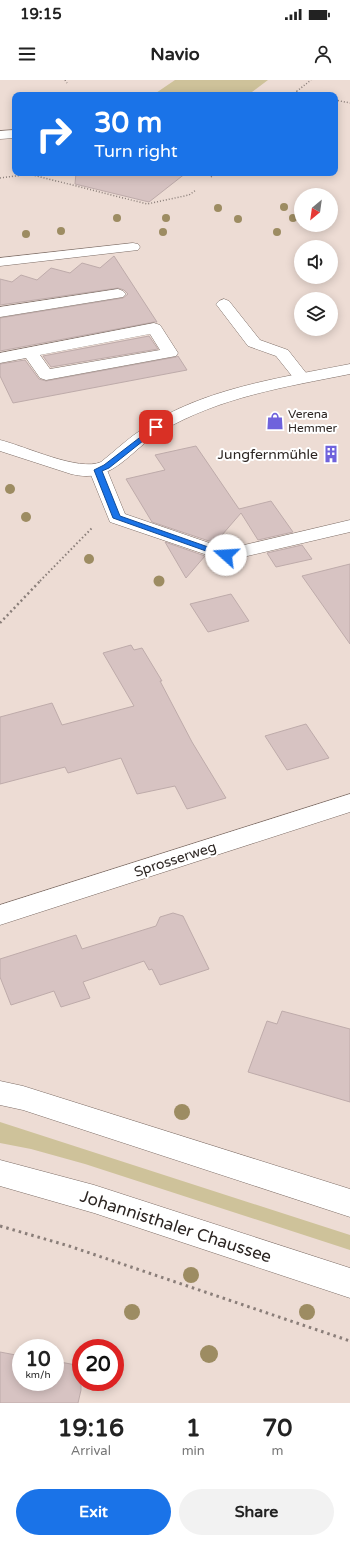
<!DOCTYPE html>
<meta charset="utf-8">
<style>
:root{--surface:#fff;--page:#f2f2f2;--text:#222;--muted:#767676;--accent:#1a73e8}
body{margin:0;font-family:"Varela Round",sans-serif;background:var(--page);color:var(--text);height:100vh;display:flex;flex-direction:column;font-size:15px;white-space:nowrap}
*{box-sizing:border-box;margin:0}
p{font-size:13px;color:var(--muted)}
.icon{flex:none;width:22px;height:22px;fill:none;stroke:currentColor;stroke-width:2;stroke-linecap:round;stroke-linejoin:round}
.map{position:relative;height:1323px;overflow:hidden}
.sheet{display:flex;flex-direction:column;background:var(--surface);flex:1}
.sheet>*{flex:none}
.guide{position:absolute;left:12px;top:12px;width:326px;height:84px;border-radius:8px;box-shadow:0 2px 10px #0003;background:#1a73e8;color:#fff;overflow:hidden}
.needle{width:26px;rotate:209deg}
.fabs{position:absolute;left:294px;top:108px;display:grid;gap:8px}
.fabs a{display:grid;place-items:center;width:44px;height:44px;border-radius:50%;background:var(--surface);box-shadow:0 2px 10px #0003;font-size:20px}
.speed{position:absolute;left:12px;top:1259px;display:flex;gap:8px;font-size:20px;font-weight:700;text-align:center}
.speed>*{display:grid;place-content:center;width:52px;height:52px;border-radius:50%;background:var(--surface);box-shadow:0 2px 10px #0003;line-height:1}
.speed small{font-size:10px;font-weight:400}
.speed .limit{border:6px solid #d22;background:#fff;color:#111}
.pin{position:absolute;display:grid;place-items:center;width:34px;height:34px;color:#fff;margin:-17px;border-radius:8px;box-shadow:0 2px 6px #0006}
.me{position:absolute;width:44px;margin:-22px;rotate:289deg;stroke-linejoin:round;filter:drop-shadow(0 0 3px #0008)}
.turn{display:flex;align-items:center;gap:14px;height:84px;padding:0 16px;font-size:18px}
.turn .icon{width:52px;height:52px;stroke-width:2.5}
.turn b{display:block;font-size:28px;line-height:34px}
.eta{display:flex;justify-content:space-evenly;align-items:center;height:68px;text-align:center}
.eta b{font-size:24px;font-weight:700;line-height:28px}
.primary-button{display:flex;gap:8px;margin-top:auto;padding:8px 16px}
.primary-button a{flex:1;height:46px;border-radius:24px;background:var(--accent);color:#fff;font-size:16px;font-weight:700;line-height:46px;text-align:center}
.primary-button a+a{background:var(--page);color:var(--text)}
.status{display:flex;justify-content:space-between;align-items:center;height:28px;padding:0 20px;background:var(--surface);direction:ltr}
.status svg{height:11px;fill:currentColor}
header{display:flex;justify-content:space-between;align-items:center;height:52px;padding:0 16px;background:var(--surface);font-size:18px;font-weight:700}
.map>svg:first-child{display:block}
</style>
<div class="status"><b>19:15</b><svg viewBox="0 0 49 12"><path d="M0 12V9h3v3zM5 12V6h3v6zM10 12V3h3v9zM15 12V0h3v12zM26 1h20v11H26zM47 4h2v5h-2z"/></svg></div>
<header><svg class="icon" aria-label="menu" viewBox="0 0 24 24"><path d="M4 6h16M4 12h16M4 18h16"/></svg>Navio<svg class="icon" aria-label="person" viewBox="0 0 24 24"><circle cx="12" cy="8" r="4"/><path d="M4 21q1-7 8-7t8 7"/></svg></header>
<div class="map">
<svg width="350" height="1323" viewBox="0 0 350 1323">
<rect width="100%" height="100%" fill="#eddcd4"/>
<path fill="#cec29a" d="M175,0H268L248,15H153Z
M0,1042L350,1155V1170L85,1084L31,1069L0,1063Z"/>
<path fill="#d7c3c2" stroke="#beabaa" d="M76,93H186L149,122L75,104Z
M114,176L157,242H154L0,271V238L123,218L128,214L124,210L118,208L0,225V199L12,202L21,195L37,200L51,188L70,193L82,183L100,188Z
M149,256L158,269L51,287L43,276Z
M178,276L187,290L13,323L0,296V284L25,280L39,299L46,301L176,277Z
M196,366L239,429L271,421L293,452L258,460L241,433L215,463L152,442L126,399L165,390L155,375Z
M165,462L205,476L186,498Z
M302,465L312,479L276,487L267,473Z
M350,484V564L302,496Z
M231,514L249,541L208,552L190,524Z
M131,565L134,570L142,568L162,601H160L192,662L226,718L187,729L175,706L137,714L121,678L68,693L65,687L0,704V637L52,623L62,645L134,626L103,573Z
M306,644L329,678L287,690L265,656Z
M173,833L183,836L209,889L160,905L152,889L149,890L144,881L83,902L90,918L61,927L54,911L11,925L0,897V879L76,855L82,869L156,846L160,837Z
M282,931L350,949V1022L248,992L267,941L277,944Z
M0,1272L21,1276V1302H55V1281L81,1286V1310L78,1323H0Z"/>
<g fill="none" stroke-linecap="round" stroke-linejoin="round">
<g stroke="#7e6e67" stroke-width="1">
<path id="service" d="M133,163L138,164L140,167L138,170L0,186V178Z
M118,209L123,211L126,214L123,217L0,237V227Z
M224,219L229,221L260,260L288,270L310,298L308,301L302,303L296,301L276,276L248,266L216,224L219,221Z
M154,243L160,245L162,248L178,273L176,276L46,300L40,298L26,278L0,283V273ZM150,254L160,270L50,289L40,275Z
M98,385L104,386L107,390L125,434L227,469L350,440V452L226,481L219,479L110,442L89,390L92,386Z"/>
</g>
<g stroke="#7e6e67" stroke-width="1">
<path id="minor" d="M15,50V58L0,59V51Z
M350,284V294C285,307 220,317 162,351C129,370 114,405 71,394L0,371V360C25,366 79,392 101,382C115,371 128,358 144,348C204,308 280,298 350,284Z
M350,714V732L0,845V825Z"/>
</g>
<g stroke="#7e6e67" stroke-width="1">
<path id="secondary" d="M0,1001L23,1006L350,1109V1137L23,1030L0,1025Z
M0,1080L94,1105L350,1188V1218L94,1133L0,1106Z"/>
</g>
<path stroke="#8a7e79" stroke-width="1.5" stroke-dasharray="1 2" stroke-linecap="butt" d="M65,0L67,3
M296,12L310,15
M292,15L311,0
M335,20L350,23
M29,94L147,124L189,115L196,110
M211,97L216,93
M0,98L38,93"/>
<path stroke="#8a7e79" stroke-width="2" stroke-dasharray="1.5 2.5" stroke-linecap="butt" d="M40,501L92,448"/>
<path stroke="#8a7e79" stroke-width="2.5" stroke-dasharray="2 3" stroke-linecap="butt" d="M0,543L41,500"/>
<path stroke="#8a7e79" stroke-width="3" stroke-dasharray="2.5 4" stroke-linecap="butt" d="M0,1146L69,1166L350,1261"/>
<use href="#service" fill="#fff" fill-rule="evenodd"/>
<use href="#minor" fill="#fff" fill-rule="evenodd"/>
<use href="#secondary" fill="#fff" fill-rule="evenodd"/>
</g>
<g fill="#9d8c62">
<circle cx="284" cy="127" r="4"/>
<circle cx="218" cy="128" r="4"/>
<circle cx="117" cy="138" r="4"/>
<circle cx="166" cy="138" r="4"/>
<circle cx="293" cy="138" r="4"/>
<circle cx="238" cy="139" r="4"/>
<circle cx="61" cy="151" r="4"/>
<circle cx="163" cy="152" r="4"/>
<circle cx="277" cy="152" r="4"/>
<circle cx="26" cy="154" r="4"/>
<circle cx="10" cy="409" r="5"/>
<circle cx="26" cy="437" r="5"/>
<circle cx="89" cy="479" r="5"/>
<circle cx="159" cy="501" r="5.5"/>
<circle cx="182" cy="1032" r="8"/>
<circle cx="191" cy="1195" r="8"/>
<circle cx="132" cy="1232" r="8"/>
<circle cx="307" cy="1232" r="8"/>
<circle cx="209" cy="1274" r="9"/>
</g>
<path fill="#1a73e8" stroke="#114b97" d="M156,345L158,346V349L109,388L102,391L120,436L228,474V477H223L113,438L94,390L104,385Z"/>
<defs>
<g id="shop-bare" transform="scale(1.38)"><path d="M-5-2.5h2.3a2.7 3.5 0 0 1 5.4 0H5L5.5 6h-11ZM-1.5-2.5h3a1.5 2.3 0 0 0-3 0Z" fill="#6f62dc" stroke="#fff" stroke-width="2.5" paint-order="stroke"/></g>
<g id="building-bare" transform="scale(1.38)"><path d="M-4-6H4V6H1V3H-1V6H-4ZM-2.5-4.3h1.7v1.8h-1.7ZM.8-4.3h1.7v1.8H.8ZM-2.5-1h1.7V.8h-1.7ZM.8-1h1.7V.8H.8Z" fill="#6f62dc" stroke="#fff" stroke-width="2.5" paint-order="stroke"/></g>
</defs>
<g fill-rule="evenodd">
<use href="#shop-bare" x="275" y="341"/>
<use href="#building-bare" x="331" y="374"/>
</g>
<g text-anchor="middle" stroke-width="4" stroke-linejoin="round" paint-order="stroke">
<g font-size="12" fill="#2d2623" stroke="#fff" text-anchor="start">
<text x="288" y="338">Verena<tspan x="288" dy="14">Hemmer</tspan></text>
</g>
<g font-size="14" fill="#2d2623" stroke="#fff" text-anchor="end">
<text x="318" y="379">Jungfernmühle</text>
</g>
<g font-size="14" fill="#2d2623" stroke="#fff">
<text transform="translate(175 779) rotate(-18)" y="5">Sprosserweg</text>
</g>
<g font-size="17" fill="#2d2623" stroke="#fff">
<text transform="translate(176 1146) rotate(18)" y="6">Johannisthaler Chaussee</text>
</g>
</g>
</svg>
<div class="fabs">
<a><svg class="needle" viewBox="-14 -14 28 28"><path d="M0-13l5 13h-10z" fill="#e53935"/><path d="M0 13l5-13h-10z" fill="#767676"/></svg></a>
<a><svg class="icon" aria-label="sound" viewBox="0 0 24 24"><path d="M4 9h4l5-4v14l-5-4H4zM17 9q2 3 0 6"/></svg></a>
<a><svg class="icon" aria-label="layers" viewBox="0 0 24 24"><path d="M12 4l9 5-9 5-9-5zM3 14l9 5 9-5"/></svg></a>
</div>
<div class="speed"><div>10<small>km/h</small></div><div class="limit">20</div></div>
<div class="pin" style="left:156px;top:347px;background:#d93025"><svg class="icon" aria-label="arrive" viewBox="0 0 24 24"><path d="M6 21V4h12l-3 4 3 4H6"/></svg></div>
<svg class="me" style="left:226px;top:475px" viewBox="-20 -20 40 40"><circle r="19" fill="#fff"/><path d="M0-13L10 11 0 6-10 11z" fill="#1a73e8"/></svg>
<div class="guide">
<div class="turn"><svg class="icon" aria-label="right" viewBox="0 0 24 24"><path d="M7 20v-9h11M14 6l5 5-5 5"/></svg><div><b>30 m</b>Turn right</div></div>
</div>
</div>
<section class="sheet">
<div class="eta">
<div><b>19:16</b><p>Arrival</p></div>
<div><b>1</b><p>min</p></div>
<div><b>70</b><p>m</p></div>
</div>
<div class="primary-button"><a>Exit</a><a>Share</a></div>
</section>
